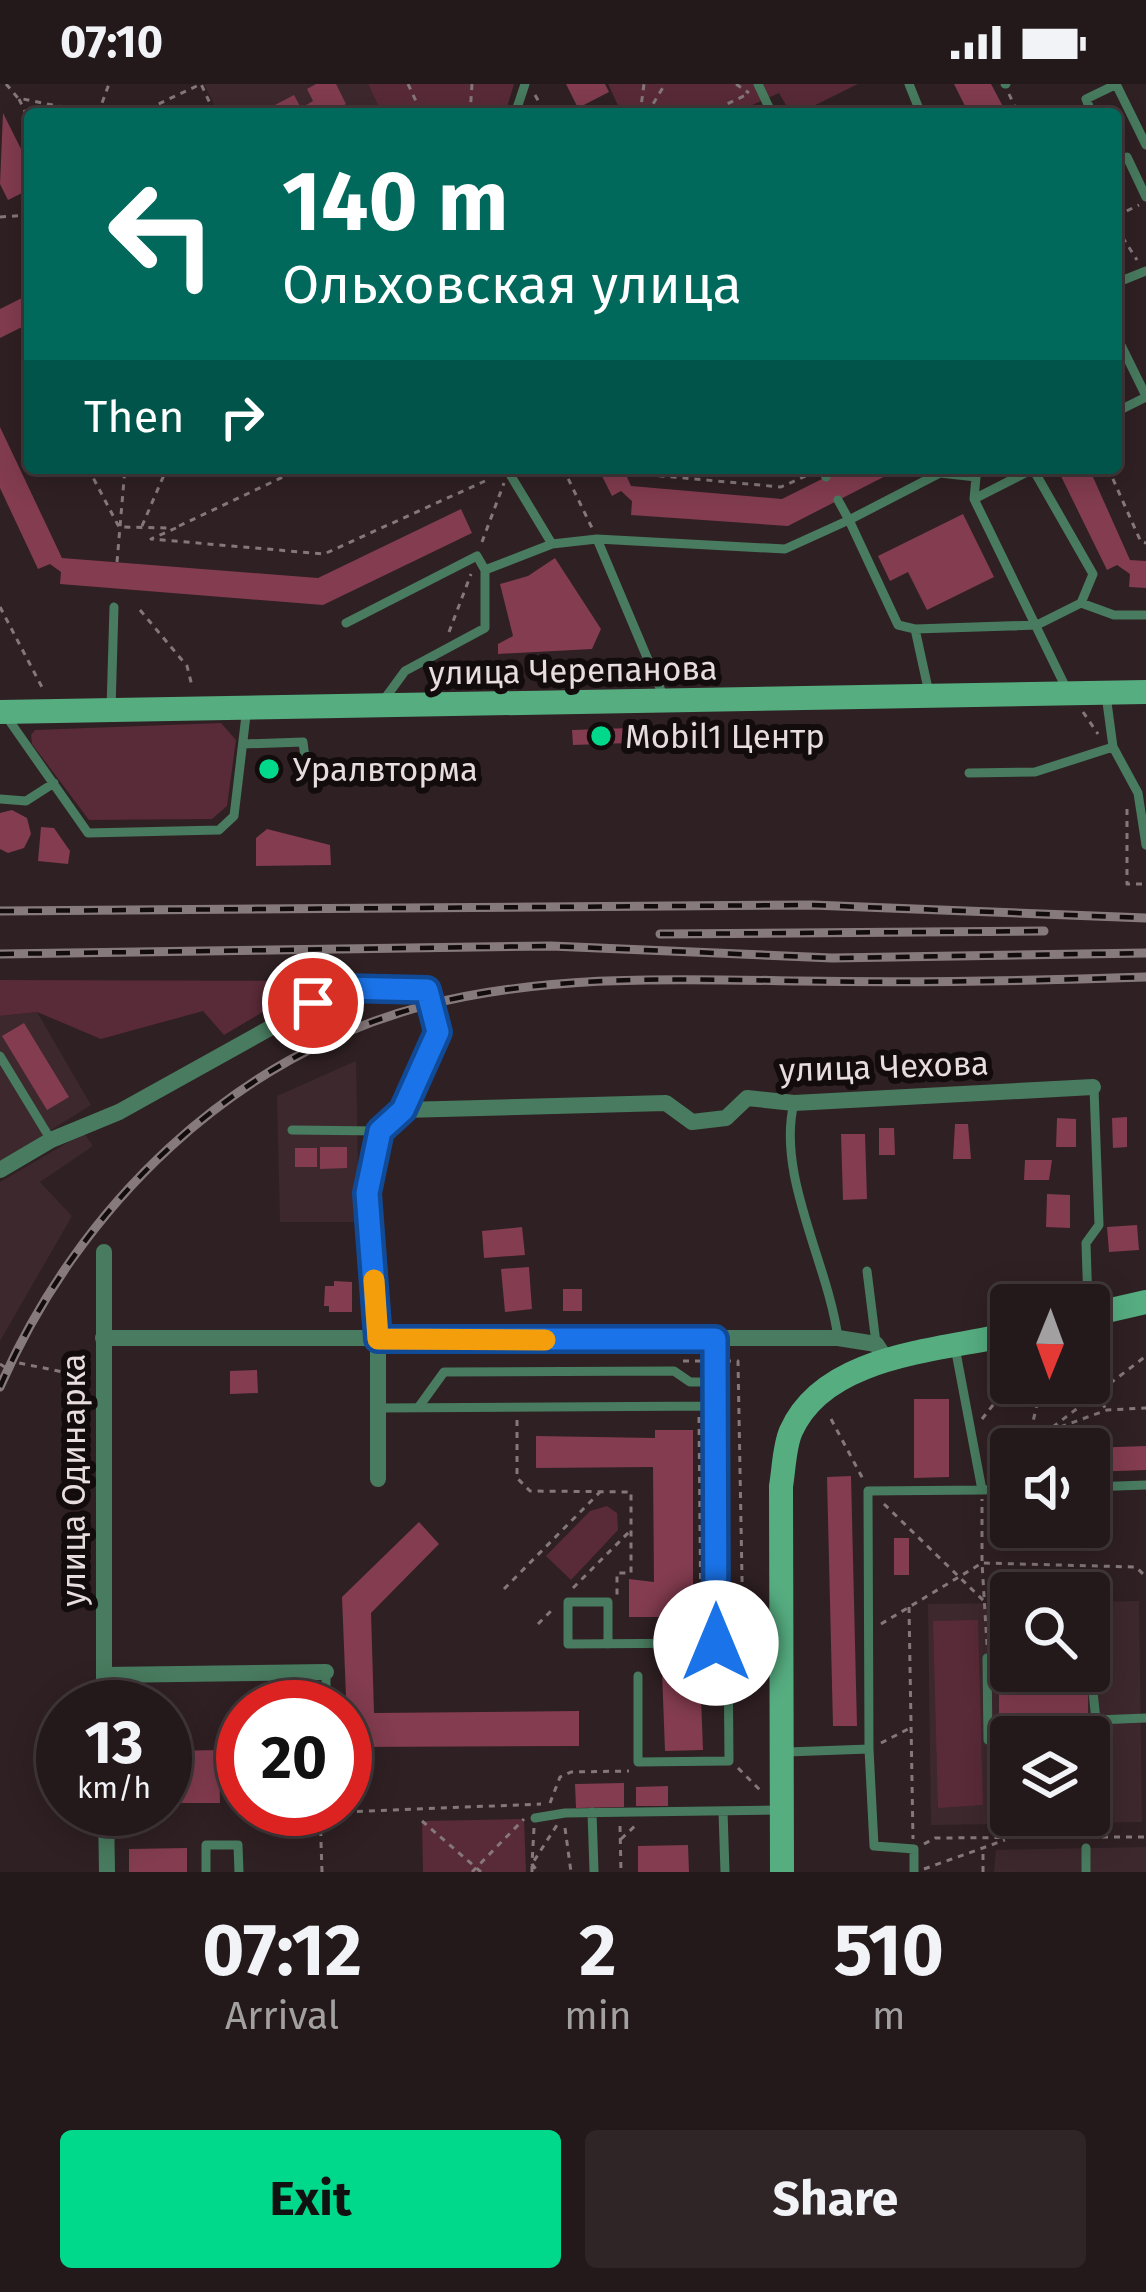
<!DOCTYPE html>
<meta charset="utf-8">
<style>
:root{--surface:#23181a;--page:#2f2527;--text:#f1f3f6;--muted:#a3a0a2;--line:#403739;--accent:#00d98c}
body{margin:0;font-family:"Fira Sans",sans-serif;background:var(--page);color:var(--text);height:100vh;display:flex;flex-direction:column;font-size:45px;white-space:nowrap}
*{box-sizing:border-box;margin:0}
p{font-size:39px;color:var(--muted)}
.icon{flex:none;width:66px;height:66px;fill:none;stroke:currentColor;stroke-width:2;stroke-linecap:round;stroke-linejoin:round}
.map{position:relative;height:1788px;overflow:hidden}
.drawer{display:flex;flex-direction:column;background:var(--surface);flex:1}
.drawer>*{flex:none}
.top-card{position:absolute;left:24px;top:24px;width:1098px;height:366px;border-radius:12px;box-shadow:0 6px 30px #0003,0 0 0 3px var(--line);background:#00695c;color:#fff;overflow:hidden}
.needle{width:78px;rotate:181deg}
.tools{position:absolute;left:990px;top:1200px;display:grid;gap:24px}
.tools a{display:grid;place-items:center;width:120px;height:120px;border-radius:12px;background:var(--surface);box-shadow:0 6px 30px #0003,0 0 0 3px var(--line);font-size:60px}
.speed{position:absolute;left:36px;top:1596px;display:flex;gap:24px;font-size:60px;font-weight:700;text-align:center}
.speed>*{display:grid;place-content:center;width:156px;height:156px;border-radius:50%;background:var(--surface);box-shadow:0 6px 30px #0003,0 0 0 3px var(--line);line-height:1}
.speed small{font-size:30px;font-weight:400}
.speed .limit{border:18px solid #d22;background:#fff;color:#111}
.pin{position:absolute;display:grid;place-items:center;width:102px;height:102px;color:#fff;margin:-51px;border:6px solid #fff;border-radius:50%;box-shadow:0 3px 12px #0007}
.me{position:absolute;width:132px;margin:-66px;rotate:0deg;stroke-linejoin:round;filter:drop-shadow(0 0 9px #0008)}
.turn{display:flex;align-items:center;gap:42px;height:252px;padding:0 60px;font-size:54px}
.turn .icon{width:156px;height:156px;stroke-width:2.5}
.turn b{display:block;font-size:84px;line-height:102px}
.then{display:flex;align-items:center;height:114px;padding:0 60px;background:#0003;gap:24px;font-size:45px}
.eta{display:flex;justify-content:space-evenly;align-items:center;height:204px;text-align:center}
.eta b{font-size:72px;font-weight:700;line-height:84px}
.primary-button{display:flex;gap:24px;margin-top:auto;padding:24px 60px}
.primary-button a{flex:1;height:138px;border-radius:12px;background:var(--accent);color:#111;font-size:48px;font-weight:700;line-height:138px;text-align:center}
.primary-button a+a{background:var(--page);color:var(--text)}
.status{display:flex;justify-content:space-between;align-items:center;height:84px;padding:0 60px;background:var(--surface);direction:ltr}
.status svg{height:33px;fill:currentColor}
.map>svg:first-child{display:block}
</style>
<div class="status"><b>07:10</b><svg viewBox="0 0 49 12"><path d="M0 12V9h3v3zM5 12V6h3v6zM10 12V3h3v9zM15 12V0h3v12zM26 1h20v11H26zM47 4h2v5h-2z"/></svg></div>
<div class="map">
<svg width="1146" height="1788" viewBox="0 0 1146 1788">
<rect width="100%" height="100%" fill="#2f2023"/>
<path fill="#3d282d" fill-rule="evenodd" d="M204,0H368L382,30H219Z
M37,928L91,1021L0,1078V932Z
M356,977L359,1138H280L277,1012Z
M84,1049L93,1062L40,1098L72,1132L0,1257V1098Z
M1139,1517L1142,1738L931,1741L928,1520L1011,1519V1587H1089V1518ZM1011,1653H1089V1731H1011Z
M1146,1763V1788H994L996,1766Z"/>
<path fill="#592a37" d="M368,0H514L505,30H382Z
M608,0H858L797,30H791L779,9L732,30H622Z
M221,639L236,656L227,722L212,735L89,736L32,660L31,651L35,646Z
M0,896L315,897L224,951L203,927L101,955L37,928L0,932Z
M607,1422L617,1429L618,1446L571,1496L546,1472L590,1427Z
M978,1536L983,1721L938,1724L933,1537Z
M524,1735L526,1788H423L422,1737Z"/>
<path fill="#833c50" d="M316,0H336L346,20L327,30H275L271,23L294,11L301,24L313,17L307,5Z
M566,0H605L609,8L578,24Z
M954,0H991L1007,30H969Z
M3,29L30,83V105L8,116L0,100Z
M30,210V239L0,254V225Z
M0,343L62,474L318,494L461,425L472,449L323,521L60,500L61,488L50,480L38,485L0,404Z
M598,384H623L631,402L782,415L844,384H901L788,442L631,431L632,417L621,407L612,412Z
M1057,384H1089L1130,476L1146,477V504L1129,503L1130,490L1117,481L1107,486Z
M963,430L994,493L927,526L908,488L890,497L878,472Z
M555,474L601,545L592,565L498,570V560L513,552L500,500L528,492Z
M629,644V659L573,661L572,646Z
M12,726L27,734L31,750L24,764L8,769L0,765V729Z
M41,743L54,744L70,767L68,780L38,777Z
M267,745L330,761L331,781L256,782V754Z
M24,939L69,1013L47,1026L2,952Z
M1127,1033V1063L1113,1064L1112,1034Z
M1057,1034L1076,1035V1063H1056Z
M955,1040H968L971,1075H953Z
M879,1044H894L895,1071H879Z
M841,1050H865L867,1115L843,1116Z
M320,1063H347V1084L320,1085Z
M295,1064H317V1083H295Z
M1025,1076H1052L1049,1096H1024Z
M1047,1110L1070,1111V1144L1046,1143Z
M1137,1141L1139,1166L1109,1168L1107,1143Z
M522,1143L525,1171L484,1174L482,1147Z
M529,1183L532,1225L505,1228L501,1185Z
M334,1197L352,1198V1228H329V1222H324L325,1202H334Z
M563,1205H582V1227H563Z
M257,1286L258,1309L230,1310V1287Z
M914,1315H949V1393L914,1394Z
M655,1346H693V1540H669V1533H629V1495L654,1498L653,1383L536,1384V1352L655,1354Z
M1146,1362V1386L1089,1388V1364Z
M851,1392L857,1642H833L827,1393Z
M419,1438L439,1460L371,1529L374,1629L579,1627V1662L348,1663L342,1513Z
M894,1454H909V1491H894Z
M700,1587L703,1666L665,1667L662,1588Z
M1031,1587H1054L1056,1604H1088V1631H1056V1653H1032V1632H999V1605H1032Z
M219,1666L220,1719H170V1667Z
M624,1699V1723L576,1724L575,1700Z
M668,1702V1722H636V1703Z
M688,1761L689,1788H638V1762Z
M187,1764V1788H129V1765Z"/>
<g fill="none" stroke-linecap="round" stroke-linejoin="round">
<path stroke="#85787a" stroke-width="3" stroke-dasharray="6 6" stroke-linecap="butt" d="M6,0L18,14L97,30
M408,0L422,30
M736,0L749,9
M1009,10L1018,30
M535,11L546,30
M19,15L30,38
M98,30L109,0
M137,30L201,0L215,30
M470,30L472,0
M640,30L644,0
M647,30L665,0
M706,30L748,10
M1116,102L1120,112L1117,130
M1116,132L1139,121
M0,133L30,131
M1116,143L1137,176
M88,384L119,443L170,444
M563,384L592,444
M639,384L641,390L781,403L810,390
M1108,384L1141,458L1146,459
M142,442L167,384
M179,442L302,384
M176,444L151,455L324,470L485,397
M482,458L504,399
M117,478L125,384
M0,523L44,607
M140,526L187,582L192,602
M449,548L471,490
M1083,628L1098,650
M1127,725V800H1146
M683,1277H703
M725,1277H738L743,1548
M0,1280L8,1285L14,1278L88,1293
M1088,1299L1106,1325
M699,1333L701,1544
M831,1335L863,1395
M982,1335L1011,1298
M517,1336V1394L530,1407L631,1408V1489H617V1513
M1049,1347L1107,1326L1146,1324
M1028,1359L1042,1299
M1024,1365L1146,1272
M995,1393L1011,1378
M884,1420L985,1518
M573,1504L630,1447
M504,1505L600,1408
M909,1523L913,1755
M538,1540L554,1524
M881,1540L982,1479V1415
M987,1561L982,1479L1136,1483L1146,1493
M750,1574L761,1590
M881,1659L910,1644
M738,1684L761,1707
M550,1719L560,1693L571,1688L629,1687
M422,1737L481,1788
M620,1742L621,1788
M534,1744L532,1780L538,1788
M565,1744L571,1788
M1090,1753H1146
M621,1755L636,1741
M924,1760L935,1754L1081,1753
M924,1785L1005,1756
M322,1788L320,1729L541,1720
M472,1788L524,1735
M532,1788V1780L557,1741
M983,1788V1766"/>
<path stroke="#487b5f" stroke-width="9" d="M758,0L772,30
M909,0L921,30
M1005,0H1006
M1116,0L1146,61
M515,30L525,0
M1092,30L1086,15L1115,1
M1116,79L1127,73L1146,113
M1116,199L1146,187
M1116,251L1146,312
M1116,328L1146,313
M478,384L508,387L552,460
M821,384L826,393
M937,384L940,389L976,393L974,415L1067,606
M597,455L665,616
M485,486L552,460L597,455L785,465L849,436L838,416
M1081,519L1114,531H1146
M346,539L477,472L485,486V544L405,587L383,617
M915,545L898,541L849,436L940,389
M929,609L915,545L1037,541L1081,519L1093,490L1033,385L974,415
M1106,611L1113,663L1138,709L1146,761
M111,625L114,523
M6,632L88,749L219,746L234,732L247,623
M243,660L303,658L306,682
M969,689L1035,688L1113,663
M0,715L26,717L54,699
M0,972L51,1056
M794,1019C776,1091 828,1179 838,1254
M292,1046L380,1047
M867,1187L876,1259
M1088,1221L1086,1159L1099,1141L1094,1004
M714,1255L715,1298
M955,1263L982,1406L1011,1405
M379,1324L715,1322
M418,1324L444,1288L674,1287L690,1298H715L716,1559H780
M1089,1403L1146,1401
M608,1560V1518H568V1560L716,1559
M1089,1571L1096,1636
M1011,1574H987L988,1656L1011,1655
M326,1588V1608
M638,1592V1678L729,1677L728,1559
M869,1665L874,1762L914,1765V1788
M787,1668L869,1665L868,1407L982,1406
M1098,1712L1096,1636L1146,1634
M723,1727L725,1788
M592,1728L594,1787
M535,1734L565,1729L781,1726
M1086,1764V1788
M206,1788V1761H238L239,1788"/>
<path stroke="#487b5f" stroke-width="16" d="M403,1026L666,1019L692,1038L726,1034L747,1014L794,1019L1093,1003
M0,1086L51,1056L119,1028L342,904L427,906L438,948L403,1026L380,1047L367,1110L378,1255V1395
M104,1168V1623
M103,1254H838L876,1260L888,1278
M104,1591L326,1588
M106,1725L107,1788"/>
<path stroke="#56ad80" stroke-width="24" d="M0,628L1146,608
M1089,1231L1146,1218
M782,1788L781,1402C784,1385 784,1363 791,1347C825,1270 939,1267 1011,1250"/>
<g stroke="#877a7d" stroke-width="9">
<path id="rail" d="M0,827L812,821L1146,834
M660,850L1044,847
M0,870L551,862L832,874L1146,869
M0,1303C78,1123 234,970 427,921C549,890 675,895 799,897C915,899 1030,897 1146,893"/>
</g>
<use href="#rail" stroke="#130c0d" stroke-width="4.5" stroke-dasharray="14" stroke-linecap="butt"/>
</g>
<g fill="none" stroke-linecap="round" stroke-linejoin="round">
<g stroke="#114b97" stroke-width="30">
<path id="route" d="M313,919L342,904L427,906L438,948L403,1026L380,1047L367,1109L378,1255H715L716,1559"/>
</g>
<use href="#route" stroke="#1a73e8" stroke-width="21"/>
<path stroke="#f59e0b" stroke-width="21" d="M374,1196L378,1255L545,1256"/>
</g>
<g fill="#00d98c" stroke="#130c0d" stroke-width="4.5">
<circle cx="601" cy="652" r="12"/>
<circle cx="269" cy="685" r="12"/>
</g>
<g text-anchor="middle" stroke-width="12" stroke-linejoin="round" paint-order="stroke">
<g font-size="33" fill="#e7dcde" stroke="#130c0d">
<text transform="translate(573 586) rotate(-1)" y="12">улица Черепанова</text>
<text transform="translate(884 982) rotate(-2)" y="12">улица Чехова</text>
<text transform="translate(73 1396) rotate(-90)" y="12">улица Одинарка</text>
</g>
<g font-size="33" fill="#e7dcde" stroke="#130c0d" text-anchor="start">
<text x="625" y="664">Mobil1 Центр</text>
<text x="293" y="697">Уралвторма</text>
</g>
</g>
</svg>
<div class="tools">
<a><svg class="needle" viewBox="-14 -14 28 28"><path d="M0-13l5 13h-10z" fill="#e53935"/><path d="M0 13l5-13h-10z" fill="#a3a0a2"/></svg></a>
<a><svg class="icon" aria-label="sound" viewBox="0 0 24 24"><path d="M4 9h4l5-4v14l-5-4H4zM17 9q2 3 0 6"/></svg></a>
<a><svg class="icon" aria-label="search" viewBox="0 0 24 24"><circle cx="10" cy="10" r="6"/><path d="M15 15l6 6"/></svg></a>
<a><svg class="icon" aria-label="layers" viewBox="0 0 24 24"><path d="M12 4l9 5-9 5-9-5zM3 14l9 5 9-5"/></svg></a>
</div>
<div class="speed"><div>13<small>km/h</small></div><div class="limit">20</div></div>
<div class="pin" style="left:313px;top:919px;background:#d93025"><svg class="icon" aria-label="arrive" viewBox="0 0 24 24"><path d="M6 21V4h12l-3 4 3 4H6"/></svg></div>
<svg class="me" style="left:716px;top:1559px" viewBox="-20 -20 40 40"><circle r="19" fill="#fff"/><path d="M0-13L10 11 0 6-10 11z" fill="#1a73e8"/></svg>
<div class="top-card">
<div class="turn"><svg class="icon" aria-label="left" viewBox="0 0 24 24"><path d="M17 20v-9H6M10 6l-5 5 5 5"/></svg><div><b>140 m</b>Ольховская улица</div></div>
<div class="then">Then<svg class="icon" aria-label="right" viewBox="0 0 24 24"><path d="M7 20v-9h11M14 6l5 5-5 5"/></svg></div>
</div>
</div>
<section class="drawer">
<div class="eta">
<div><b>07:12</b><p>Arrival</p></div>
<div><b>2</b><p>min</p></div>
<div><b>510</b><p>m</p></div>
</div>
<div class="primary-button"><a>Exit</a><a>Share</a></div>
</section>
